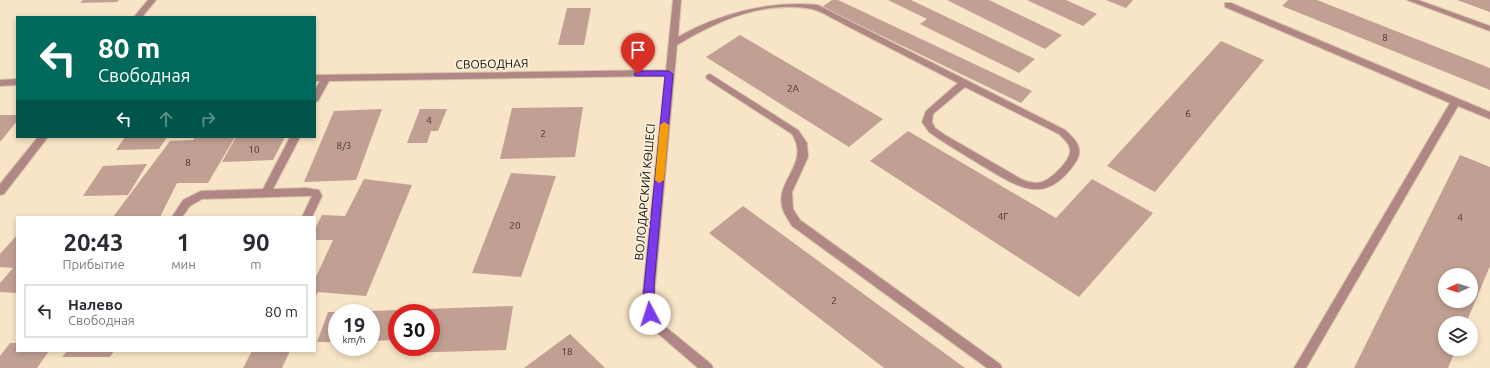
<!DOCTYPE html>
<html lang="ru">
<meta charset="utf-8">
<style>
:root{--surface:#fff;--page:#f7f7f7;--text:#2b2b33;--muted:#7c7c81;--line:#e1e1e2}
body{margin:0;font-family:Ubuntu,sans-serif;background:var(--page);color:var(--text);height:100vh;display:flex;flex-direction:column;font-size:15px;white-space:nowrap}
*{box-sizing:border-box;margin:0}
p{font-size:13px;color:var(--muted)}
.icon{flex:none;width:22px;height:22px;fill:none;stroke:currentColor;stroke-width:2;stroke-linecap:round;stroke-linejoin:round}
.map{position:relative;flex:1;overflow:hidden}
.drawer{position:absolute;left:16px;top:216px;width:300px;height:136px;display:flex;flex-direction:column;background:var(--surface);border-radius:0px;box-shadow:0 2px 6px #0003}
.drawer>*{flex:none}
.banner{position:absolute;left:16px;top:16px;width:300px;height:122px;border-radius:0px;box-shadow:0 2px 6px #0003;background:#00695c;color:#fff;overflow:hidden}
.needle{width:26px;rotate:267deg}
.tools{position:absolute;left:1438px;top:268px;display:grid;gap:8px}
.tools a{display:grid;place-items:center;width:40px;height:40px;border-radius:50%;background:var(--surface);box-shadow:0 2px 6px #0003;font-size:20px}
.speed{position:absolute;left:328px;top:304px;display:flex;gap:8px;font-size:20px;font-weight:700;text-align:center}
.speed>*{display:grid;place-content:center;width:52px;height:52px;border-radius:50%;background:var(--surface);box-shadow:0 2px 6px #0003;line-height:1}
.speed small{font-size:10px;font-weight:400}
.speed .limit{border:6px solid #d22;background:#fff;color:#111}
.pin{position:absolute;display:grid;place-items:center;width:34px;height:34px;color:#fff;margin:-41px -17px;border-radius:50% 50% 50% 0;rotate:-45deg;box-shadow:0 0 4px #0007}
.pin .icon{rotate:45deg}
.me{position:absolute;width:44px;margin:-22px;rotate:355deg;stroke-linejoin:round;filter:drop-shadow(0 0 3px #0008)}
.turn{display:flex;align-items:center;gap:14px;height:84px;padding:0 16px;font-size:18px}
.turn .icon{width:52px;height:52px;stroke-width:2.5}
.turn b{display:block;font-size:28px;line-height:34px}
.lanes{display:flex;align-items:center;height:38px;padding:0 16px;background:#0003;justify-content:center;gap:20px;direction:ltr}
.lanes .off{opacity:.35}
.eta{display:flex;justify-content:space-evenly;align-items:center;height:68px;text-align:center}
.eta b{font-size:24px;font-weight:600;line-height:28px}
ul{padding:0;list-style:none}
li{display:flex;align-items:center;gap:12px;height:54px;margin:0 8px 6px;padding:0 8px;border:2px solid var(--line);border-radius:0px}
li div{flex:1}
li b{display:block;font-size:15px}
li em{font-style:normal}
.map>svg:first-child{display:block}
</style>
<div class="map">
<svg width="1490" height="368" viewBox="0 0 1490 368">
<rect width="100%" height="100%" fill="#f8e4c6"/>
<path fill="#c19f93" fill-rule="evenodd" d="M83,0H119L117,2L80,3Z
M832,0H838L1032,91L1021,103L822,7Z
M888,0H911L1035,59L1019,73L920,24L927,19Z
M947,0H989L1062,35L1045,49Z
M1027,0H1066L1097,14L1083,26Z
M1106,0H1133L1126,8Z
M1288,0H1317L1490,68V90L1282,6Z
M1457,0H1490V12Z
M567,8H591L584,45H558Z
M740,35L883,119L849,147L706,57Z
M1221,41L1264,60L1155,192L1107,166Z
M583,107L575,157L500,159L512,108Z
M382,109L356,180L304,182L334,111Z
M420,109H447L438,131H431L427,143H407Z
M0,115H17V121L0,142Z
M908,131L1056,218L1092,179L1153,213L1079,297L870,161Z
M125,137H167L159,149L116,150Z
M195,137H235L208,183H177L160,217H113L170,141L193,140Z
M236,137H285L273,160L222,162Z
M1460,155L1490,167V266L1466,323H1445V349H1456L1448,368H1354ZM1445,275H1471V301H1445Z
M147,164L128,195L83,196L103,166Z
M511,173L556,176L521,277L472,273Z
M364,179L412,185L366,296L318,292L315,298V279L333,240H315V229L322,215L345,216Z
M743,206L965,368H884L709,233Z
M17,235V293L0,292V283L13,268L0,267V254Z
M513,306L506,350L402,353L403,347H431V313H397V340L371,341V313H342V312Z
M328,312H337V342H317Z
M570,334L605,368H524Z
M10,343H17V351H49L37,368H0V356Z
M67,351H114L110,357H62Z
M252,351H290L282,368H243Z"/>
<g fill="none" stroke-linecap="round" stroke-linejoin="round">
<g stroke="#d4c3a8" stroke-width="2">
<path id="minor" d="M148,0H156L142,17H134Z
M673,0H681L678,37C718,14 770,0 818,5L1065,130C1076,140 1085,149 1075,163C1046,205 1021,189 986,168C970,158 954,149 939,139L929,132L922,122L926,111L958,83C923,65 888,47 853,29C842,24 822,11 812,9C763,0 717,21 677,45L654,299L656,313L662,324L711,364L713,368H698L654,330L644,314L642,299L665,76L329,81L318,101L315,102V90L320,81H315V75L666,70ZM965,87L1059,134C1063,138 1069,143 1070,149C1072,159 1052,179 1042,182C1035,184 1027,182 1021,179L945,135L935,128L932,122L933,114Z
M1407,0H1418L1490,26V31Z
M1225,3H1231L1490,112V119L1458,106L1306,368H1294L1450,103L1225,7Z
M710,74L798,130L807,143L808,157L792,192L793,209L800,220L1000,364L1002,368H987L792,226C789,221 785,215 783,210C773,181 811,165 792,134L707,79L706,77L707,75Z
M17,79V85L0,86V80Z
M38,137H48L4,194L0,195V184Z
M290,137H300L273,189L306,188L319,190L322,196L312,217H302L312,196H306L202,199L190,206L182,217H172L183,200L201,191L263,189Z"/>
</g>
<use href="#minor" fill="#b08785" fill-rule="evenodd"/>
</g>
<path fill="#7c3aed" stroke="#51269a" d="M638,71H669L673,74L654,284C654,291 656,313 654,317L650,318L647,317L643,299L665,76H635L634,74Z"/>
<path fill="#f59e0b" d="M664,122L669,125L664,180L659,183L655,180L660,125Z"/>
<g text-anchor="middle" stroke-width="3" stroke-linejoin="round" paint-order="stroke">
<g font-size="10" fill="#44362c">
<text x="1385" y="41">8</text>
<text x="793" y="92">2А</text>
<text x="1188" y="117">6</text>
<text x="429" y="124">4</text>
<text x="543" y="137">2</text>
<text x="344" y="149">8/3</text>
<text x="254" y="153">10</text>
<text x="188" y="166">8</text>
<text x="1003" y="220">4Г</text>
<text x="1460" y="221">4</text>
<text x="515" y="229">20</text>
<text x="834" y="304">2</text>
<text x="567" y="355">18</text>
</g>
<g font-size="12" fill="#1a1309" stroke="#fef2e0">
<text transform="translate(492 64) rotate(-1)" y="4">СВОБОДНАЯ</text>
<text transform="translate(645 192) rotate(-85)" y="4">ВОЛОДАРСКИЙ КӨШЕСІ</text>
</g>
</g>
</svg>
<div class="tools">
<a><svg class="needle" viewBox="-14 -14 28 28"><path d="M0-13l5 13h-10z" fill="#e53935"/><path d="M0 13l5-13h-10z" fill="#7c7c81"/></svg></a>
<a><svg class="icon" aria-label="layers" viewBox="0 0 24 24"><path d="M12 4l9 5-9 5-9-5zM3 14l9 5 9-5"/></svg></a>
</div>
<div class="speed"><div>19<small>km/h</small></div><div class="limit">30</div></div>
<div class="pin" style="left:638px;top:74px;background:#d93025"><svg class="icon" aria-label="arrive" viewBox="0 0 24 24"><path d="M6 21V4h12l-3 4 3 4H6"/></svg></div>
<svg class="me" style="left:650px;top:314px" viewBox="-20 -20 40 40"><circle r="19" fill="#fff"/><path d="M0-13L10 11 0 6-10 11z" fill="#7c3aed"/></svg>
<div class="banner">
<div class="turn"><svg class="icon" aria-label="left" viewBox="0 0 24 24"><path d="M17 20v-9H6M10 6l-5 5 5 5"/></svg><div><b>80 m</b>Свободная</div></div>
<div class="lanes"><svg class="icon" aria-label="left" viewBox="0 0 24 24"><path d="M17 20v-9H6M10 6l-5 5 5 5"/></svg><svg class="icon off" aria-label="ahead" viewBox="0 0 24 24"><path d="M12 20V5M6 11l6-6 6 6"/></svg><svg class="icon off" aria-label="right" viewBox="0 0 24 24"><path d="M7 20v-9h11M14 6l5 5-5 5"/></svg></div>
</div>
<section class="drawer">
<div class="eta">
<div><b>20:43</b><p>Прибытие</p></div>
<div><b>1</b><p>мин</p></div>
<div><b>90</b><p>m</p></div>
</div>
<ul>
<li><svg class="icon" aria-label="left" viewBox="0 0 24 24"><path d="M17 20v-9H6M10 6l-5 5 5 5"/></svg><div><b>Налево</b><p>Свободная</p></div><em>80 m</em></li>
</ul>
</section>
</div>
